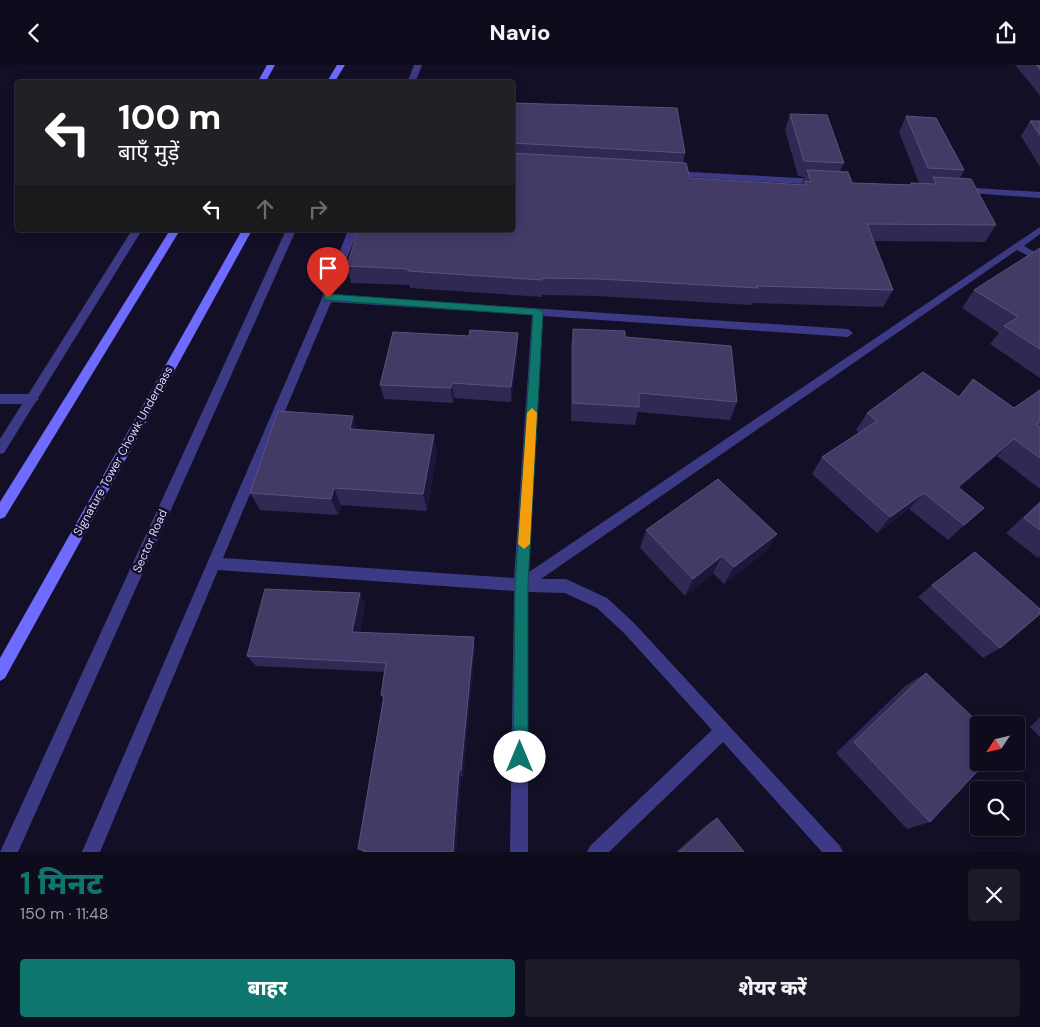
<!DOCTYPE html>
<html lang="hi">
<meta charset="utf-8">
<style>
:root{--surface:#0e0b1c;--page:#1c1929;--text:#f1f3f6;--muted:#9b9ba3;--line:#2e2b3b;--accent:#0f766e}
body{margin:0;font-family:"DM Sans","Noto Sans Devanagari",sans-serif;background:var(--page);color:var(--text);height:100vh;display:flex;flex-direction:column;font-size:19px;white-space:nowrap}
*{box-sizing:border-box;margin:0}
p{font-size:16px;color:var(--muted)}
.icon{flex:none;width:28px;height:28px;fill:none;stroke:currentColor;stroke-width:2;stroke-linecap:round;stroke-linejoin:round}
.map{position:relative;height:787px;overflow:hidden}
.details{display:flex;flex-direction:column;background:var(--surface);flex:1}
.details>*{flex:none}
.banner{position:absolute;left:15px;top:15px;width:500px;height:152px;border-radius:5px;box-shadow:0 2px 12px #0003,0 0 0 1px var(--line);background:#202124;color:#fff;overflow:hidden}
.needle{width:32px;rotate:235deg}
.fabs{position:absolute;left:970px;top:651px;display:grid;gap:10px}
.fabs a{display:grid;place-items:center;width:55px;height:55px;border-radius:5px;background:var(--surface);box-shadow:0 2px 12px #0003,0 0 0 1px var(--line);font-size:25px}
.pin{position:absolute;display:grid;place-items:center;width:42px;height:42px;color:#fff;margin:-51px -21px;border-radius:50% 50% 50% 0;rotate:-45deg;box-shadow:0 0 5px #0007}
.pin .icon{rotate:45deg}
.me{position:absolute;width:55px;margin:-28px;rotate:0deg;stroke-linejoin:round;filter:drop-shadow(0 0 4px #0008)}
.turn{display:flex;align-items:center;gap:18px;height:105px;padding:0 20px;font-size:22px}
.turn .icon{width:65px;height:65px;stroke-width:2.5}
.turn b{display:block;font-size:35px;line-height:42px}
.lanes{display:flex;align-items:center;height:48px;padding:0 20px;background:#0003;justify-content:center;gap:25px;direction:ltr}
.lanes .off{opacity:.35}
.round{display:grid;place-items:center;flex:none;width:52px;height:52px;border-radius:5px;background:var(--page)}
.head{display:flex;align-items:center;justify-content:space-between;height:85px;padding:0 20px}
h1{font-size:30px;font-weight:800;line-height:38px;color:var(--accent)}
.primary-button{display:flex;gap:10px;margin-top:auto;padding:10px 20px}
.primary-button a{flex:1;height:58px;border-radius:5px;background:var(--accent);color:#fff;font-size:20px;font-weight:800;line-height:58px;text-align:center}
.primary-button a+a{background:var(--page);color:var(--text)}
header{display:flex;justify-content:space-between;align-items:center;height:65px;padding:0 20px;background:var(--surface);font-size:22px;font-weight:800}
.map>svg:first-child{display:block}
</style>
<header><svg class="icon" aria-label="back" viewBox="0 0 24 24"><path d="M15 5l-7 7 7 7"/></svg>Navio<svg class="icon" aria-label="share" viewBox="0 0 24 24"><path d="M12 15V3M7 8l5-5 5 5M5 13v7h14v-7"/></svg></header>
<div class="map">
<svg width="1040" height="787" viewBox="0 0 1040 787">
<rect width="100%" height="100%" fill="#130f26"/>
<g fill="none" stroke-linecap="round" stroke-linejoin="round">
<path fill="#3d3a85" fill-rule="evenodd" d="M0,329H33L39,334L33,339H0Z"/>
<path fill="#3d3a85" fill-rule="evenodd" d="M414,0H422L415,18H407Z
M673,106L818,114L822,117L818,120L670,111V107Z
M960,122L1040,127V133L957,127V123Z
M1040,162V169L1024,181L1040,190V197L1017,185L541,514H566L607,533L634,558L840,781L843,787H822L723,677L609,787H587L590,781L712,665L624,568L597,543L565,528L528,527V787H510L514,526L218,505L100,787H82L322,233L348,165H358L333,230L848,264L853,268L848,272L543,251L529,507ZM331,237L532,250L514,513L223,493Z"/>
<path fill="#3d3a85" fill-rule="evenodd" d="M132,165H142L4,388L0,389V374Z
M286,165H296L18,787H0Z"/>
<path fill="#6f6bff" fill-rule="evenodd" d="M267,0H275L265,18H257Z
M337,0H345L334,18H326Z
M170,165H180L5,452L0,454V437Z
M242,165H252L5,613L0,616V593Z"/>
</g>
<path fill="#312854" d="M1015,0H1040V31L1030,18Z
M512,38L685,88L683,98L690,113L801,120L804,112L798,111L785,65L790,49L844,98L840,106L852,118L910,120L911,118H919L899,67L906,51L964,105L960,113L996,160L985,177L873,176L893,225L883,242L752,238V240L597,231L542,230V232L410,223V220L351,218L347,201L512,165Z
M1030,56H1040V102L1021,71Z
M1040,183V313L990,279L999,268L962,243L974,225Z
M573,264L625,272L737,337L730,355L638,347L635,360L571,356V282Z
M518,268V284L511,337L454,333L453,338L384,334L380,320L469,271Z
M973,314L1014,343L1040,325V424L997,391L959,423L984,443L948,475L909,444L877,468L812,409L822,392L859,368L856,365L867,348L959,332Z
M358,364L437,387L427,446L341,440L338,450L260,445L250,428Z
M1040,436V491L1038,493L1006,468Z
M646,465L777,469L766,486L724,519L713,508L685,531L640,483Z
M932,520L1000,583L983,593L918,532Z
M360,528L365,539L360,567L475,582L463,712L461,711L456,787H363L358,784L383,634L381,630L384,607L256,601L247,591Z
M926,608L930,757L907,764L836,688L905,621Z
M1040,652V672L1030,662Z
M717,753L744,787H676L706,760Z"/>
<path fill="#1d163a" d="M518,268V284L511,337V322Z
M452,318L454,333L453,338L451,323Z
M353,351L359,369L350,364Z
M434,370L437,387L427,446L423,429Z
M1014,374L997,391L942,438L958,422Z
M334,423L341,440L338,450L331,434Z
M924,428L909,444L877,468L890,452Z
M984,443L967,458L948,475L964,460Z
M777,469L766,486L724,519L734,502Z
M722,491L713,508L685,531L693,514Z
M360,528L365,539L358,577L352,567Z
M474,572L475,582L463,712L461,705Z
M459,705L461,711L456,787H453Z"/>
<path fill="#433a66" stroke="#5a527e" d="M1036,0H1040V5L1039,3Z
M512,38L677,43L685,88L512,78Z
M790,49L827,50L844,98L804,96Z
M906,51L936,53L964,105L928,103Z
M1030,56H1040V70Z
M512,88L686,98L690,113L806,120L805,116L811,117L807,105L848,107L852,118L912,120L911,118L936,119L933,112L971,114L996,160L867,159L893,225L757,221L758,223L599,214L543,213L542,215L408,206V204L347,201L358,165H512Z
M1040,183V284L1004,261L1018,252L974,225Z
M573,264L625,266V272L731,281L737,337L639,328V342L573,338Z
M470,265L518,268L511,322L452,318L451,323L380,320L393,267L469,271Z
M923,307L959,332L973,314L1014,343L1040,325V357L1036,359L1040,362V393L1014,374L958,422L984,443L964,460L924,428L890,452L822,392L877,356L867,348Z
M278,346L353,351L350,364L434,370L423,429L334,423L331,434L250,428Z
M718,414L777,469L734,502L722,491L693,514L646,465Z
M1040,438V465L1024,453Z
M975,487L1040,544V549L1000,583L932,520Z
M265,524L360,528L352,567L474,572L461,705H459L453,787H364V785L358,784L384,631L381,630L386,598L247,591Z
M926,608L981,660H979V698H985L930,757L854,677Z
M717,753L744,787H679Z"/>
<path fill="#0f766e" stroke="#0a4d48" d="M328,229L538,244L543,247L528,520V692L525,697L520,699L515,697L513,692L515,520L533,250L324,235V230Z"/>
<path fill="#f59e0b" d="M532,343L537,348L530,479L524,484L518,479L527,348Z"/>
<g text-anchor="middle" stroke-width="5" stroke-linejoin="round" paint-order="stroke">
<g font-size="12" fill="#d9d4ff" stroke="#130f26">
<text transform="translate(123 386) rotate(-61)" y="4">Signature Tower Chowk Underpass</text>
<text transform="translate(150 476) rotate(-66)" y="4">Sector Road</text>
</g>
</g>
</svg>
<div class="fabs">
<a><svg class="needle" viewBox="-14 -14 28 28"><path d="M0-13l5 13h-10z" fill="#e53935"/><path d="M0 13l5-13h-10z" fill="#9b9ba3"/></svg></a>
<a><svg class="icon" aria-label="search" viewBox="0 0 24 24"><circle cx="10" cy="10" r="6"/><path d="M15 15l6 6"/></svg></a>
</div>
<div class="pin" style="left:328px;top:233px;background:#d93025"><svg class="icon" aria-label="arrive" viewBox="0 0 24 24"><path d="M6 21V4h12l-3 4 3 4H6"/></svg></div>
<svg class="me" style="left:520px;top:692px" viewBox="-20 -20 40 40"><circle r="19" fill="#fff"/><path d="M0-13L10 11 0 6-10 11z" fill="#0f766e"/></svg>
<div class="banner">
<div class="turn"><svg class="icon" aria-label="left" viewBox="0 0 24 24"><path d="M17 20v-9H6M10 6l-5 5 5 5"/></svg><div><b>100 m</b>बाएँ मुड़ें</div></div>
<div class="lanes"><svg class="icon" aria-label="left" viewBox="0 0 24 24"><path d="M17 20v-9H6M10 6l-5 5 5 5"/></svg><svg class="icon off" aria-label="ahead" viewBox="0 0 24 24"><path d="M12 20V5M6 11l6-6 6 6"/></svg><svg class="icon off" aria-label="right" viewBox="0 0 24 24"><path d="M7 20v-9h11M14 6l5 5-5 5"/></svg></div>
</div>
</div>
<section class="details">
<div class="head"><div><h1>1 मिनट</h1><p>150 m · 11:48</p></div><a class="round"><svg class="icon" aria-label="close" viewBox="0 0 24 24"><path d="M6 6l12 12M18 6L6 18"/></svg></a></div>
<div class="primary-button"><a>बाहर</a><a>शेयर करें</a></div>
</section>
